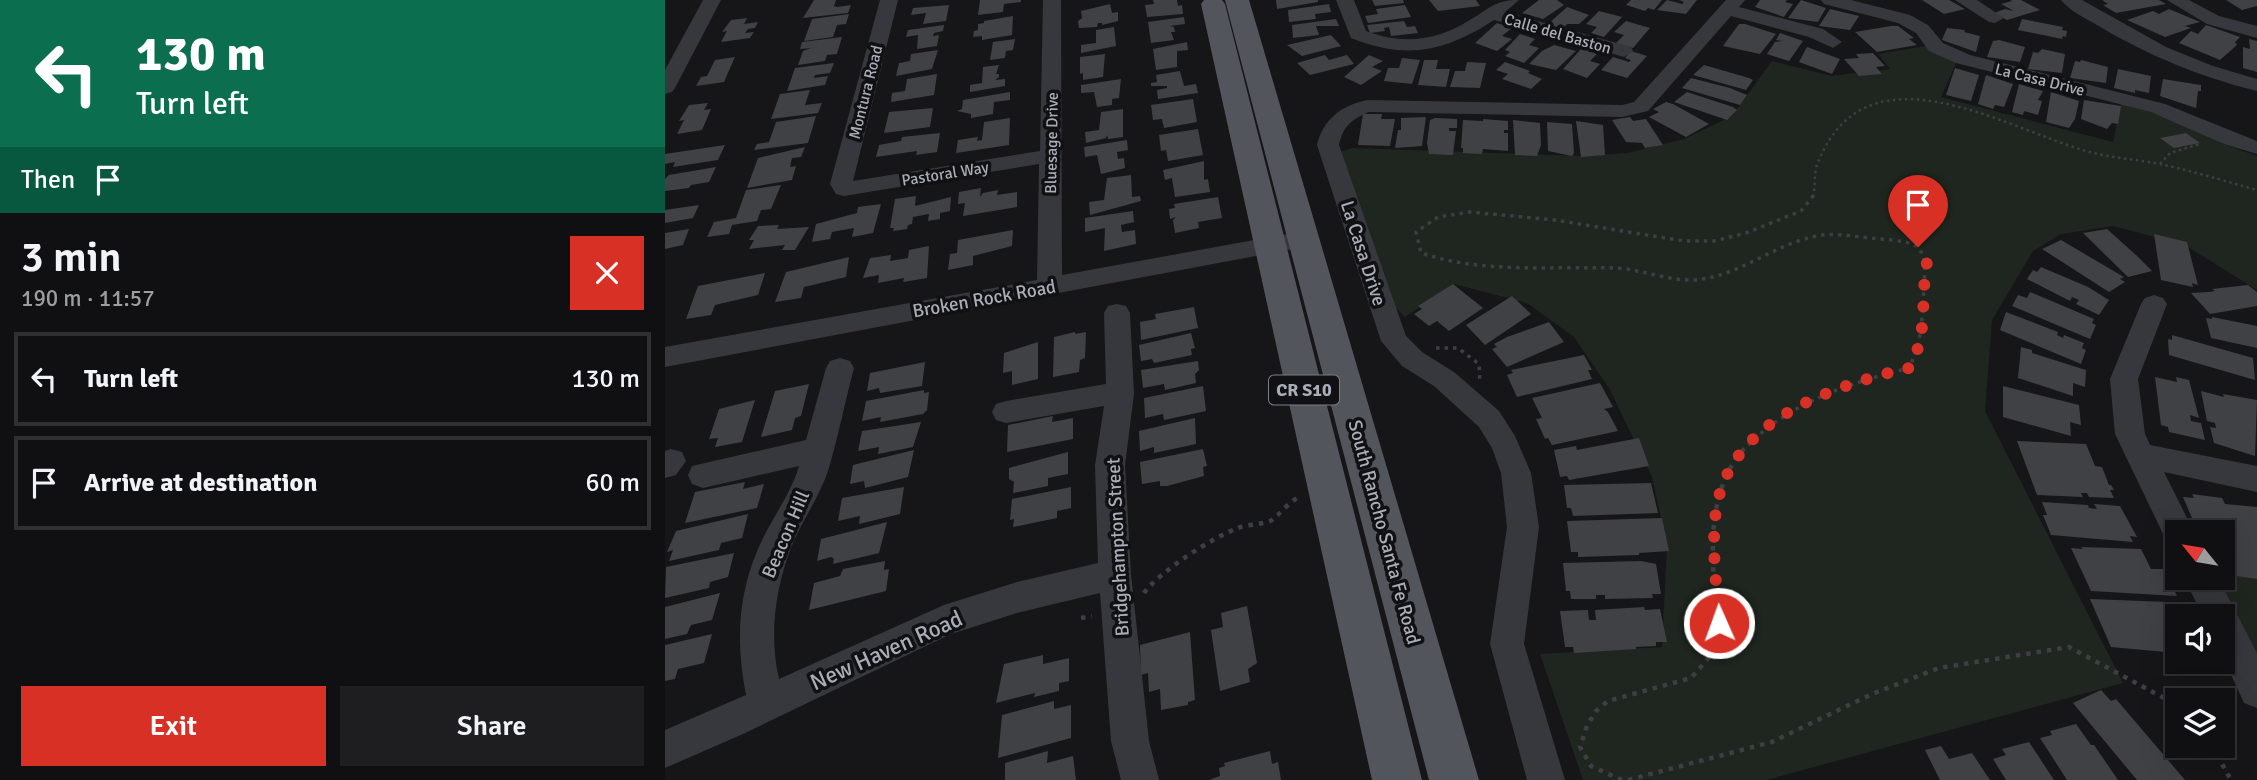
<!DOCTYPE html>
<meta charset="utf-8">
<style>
:root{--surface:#101012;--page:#1e1e20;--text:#f1f3f6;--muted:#9c9d9f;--line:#303032;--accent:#d93025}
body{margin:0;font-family:Signika,sans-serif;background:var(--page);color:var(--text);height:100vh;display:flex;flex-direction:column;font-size:26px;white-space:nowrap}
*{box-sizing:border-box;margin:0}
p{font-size:23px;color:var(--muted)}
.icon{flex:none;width:38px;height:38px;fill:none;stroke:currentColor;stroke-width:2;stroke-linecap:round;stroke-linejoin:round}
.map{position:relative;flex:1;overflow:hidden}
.panel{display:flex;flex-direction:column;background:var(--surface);width:665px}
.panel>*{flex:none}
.hud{background:#0b6e4f;color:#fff;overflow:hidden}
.needle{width:46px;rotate:300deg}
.tools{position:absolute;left:1500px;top:520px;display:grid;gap:14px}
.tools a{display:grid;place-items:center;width:70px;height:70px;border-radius:0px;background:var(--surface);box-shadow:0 7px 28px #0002,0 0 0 2px var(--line);font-size:35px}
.pin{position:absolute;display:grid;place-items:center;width:60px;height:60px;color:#fff;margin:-72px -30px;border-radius:50% 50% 50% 0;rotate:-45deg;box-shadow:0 0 7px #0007}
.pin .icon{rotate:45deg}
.me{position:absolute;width:77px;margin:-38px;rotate:358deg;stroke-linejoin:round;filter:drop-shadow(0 0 5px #0008)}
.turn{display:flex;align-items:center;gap:24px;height:147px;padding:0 21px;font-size:32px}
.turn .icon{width:91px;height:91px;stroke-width:2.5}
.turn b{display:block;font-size:49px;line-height:60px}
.then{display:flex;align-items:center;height:66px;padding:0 21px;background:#0003;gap:14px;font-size:26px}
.round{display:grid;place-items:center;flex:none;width:74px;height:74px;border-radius:0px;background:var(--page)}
.summary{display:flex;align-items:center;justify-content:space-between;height:119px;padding:0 21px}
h1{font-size:42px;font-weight:600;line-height:52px}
.button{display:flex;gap:14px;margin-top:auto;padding:14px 21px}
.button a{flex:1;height:80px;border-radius:0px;background:var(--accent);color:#fff;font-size:28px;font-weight:600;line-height:80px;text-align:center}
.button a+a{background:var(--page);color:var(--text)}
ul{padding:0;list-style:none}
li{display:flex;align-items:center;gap:21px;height:94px;margin:0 14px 10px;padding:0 7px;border:4px solid var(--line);border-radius:0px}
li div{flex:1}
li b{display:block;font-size:26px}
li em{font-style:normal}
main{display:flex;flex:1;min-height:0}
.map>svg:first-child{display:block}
</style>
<main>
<section class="panel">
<div class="hud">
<div class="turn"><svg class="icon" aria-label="left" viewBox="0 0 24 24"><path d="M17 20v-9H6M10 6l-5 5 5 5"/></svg><div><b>130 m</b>Turn left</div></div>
<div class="then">Then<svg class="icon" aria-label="arrive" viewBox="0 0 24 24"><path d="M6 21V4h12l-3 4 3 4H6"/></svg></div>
</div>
<div class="summary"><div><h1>3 min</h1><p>190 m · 11:57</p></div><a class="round" style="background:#d93025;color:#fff"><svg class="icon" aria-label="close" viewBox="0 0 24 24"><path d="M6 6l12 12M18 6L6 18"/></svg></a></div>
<ul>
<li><svg class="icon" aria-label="left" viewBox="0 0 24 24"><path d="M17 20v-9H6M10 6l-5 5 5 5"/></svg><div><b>Turn left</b></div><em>130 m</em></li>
<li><svg class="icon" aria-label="arrive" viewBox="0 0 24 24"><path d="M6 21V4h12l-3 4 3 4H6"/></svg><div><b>Arrive at destination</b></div><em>60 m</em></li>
</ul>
<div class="button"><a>Exit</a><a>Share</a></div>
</section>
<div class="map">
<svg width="1592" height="780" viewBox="0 0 1592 780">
<rect width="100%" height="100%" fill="#161618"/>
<path fill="#1e261f" d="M1261,46L1291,63L1276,97L1448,142L1456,103L1519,122L1556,143L1592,156V290L1520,245L1448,226L1396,234L1368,251L1327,320L1320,411L1458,683L1101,780H918L875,654L997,647L1002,545L987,477L944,388L909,337L862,303L789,284L740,317L720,297L674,152L687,148L919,156L963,153L1019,139L1067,116L1107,61L1166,76L1225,69L1213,54Z
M1558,573L1592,577V673L1579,651L1548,578H1558Z"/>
<path fill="#404145" d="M149,0H171L169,6L172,7L186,5L183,13L138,18Z
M315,0H356V2L339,4L338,12L313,15Z
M488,0H512L513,6L517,5L518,14L482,17L480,5L489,4Z
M611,0H653V2L612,9Z
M707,0H738L739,3L710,6Z
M764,0H811L815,6L773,11Z
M874,0H892L899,5L878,19L857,13Z
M966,0H997L989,10L983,8L980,11L961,5Z
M1002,0L1017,4L1019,2L1014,0H1032L1021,14L992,10Z
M1095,0H1122L1120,2L1128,4L1119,17L1090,7Z
M1136,0L1161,8L1153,22L1123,18Z
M1257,0H1284L1300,9L1279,14Z
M1345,0H1356L1375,10L1342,20L1329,13L1340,9L1349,11L1336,4L1347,1Z
M1437,0H1494L1501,4L1451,13L1438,5L1443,4Z
M1561,0H1592V6L1577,10Z
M445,4L447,13L453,12V21L437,25V23H433L432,27L414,28L413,21L417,18L416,11Z
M664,4L666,12L650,14L651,19L624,22L623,10Z
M284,5L281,21L258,24L261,13L246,15L248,8Z
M740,5L746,17L703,23L700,16L713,14L711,9Z
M902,7L924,15L914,24H902L897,29L882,25Z
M1165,9L1169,10L1194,16L1185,30L1154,26Z
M1504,9L1535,22L1520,26L1526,28L1500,37L1462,20L1488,11L1494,14Z
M934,11L957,17L939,37L926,33L932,27L921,24Z
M184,14L181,24L172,25L168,37L139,41L147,19Z
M348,16L347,35L317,40V36L308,37L309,31L313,30V24L319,23V21Z
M519,17L520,24L505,26L509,27L510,32H506L509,40L486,43L483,22Z
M82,18L79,24L93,22L90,28L83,29L80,33L89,32L85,38L56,42L62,31L57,32L66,20Z
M671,19L674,26H651L654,35L628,38L627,25Z
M1357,19L1398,27L1397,30L1402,31L1401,37L1398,36L1397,39L1353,30Z
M739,21L742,27L750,26L753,33L726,36L724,27L719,28L720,31L705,33L702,25Z
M961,21L985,28L968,48L951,43L959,35L949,32Z
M832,23L847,28L837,36L847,39L832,51L810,43Z
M1074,24H1080L1111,34L1095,54L1058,46Z
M279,25L278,31L269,33L268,36L274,35L272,46L252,49L253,35L241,37L243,30Z
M1541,25L1575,37L1570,42L1572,45L1555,60L1514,43L1526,31L1533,34Z
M1226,26H1233L1249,38L1244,39L1252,45L1212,52L1190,32Z
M449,27L451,46L416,53V45L431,43V30Z
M1282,28L1300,30L1299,32L1315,36L1311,52L1277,40Z
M1115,33L1138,41L1124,61L1102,54L1110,42L1117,41L1111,40Z
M855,34L870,39L864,45L874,48L859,63L840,56L845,52L840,50Z
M666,35L676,46L637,56L622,45Z
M177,37L172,54L162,55L160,61L133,65L138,51L146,48L135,49L137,42Z
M350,39L348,50L341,51L340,58L325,60L328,42Z
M1584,39L1592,41V72L1578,68V47L1585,49Z
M1334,40L1360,47L1355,62L1322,57L1328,41Z
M522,42L523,50L512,51V67L491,70L488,49Z
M889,45L911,51L891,70L864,64L877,51Z
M1142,47L1175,59L1167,74L1134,62Z
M917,48L934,52L925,61L935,64L922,78L898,69Z
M1377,49L1400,54L1397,73L1363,69L1368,52L1373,53Z
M273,50L267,69L231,76L234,63L245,61L246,54Z
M966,51L982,56L962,78L936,70L948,57L964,62L966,60L960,58Z
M1208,53L1220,66L1211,67L1217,74L1194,76L1179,59L1194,58L1191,54Z
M440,54L438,77L418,80V73L415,74V57Z
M660,55L664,60L682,55L689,64L645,75L632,63Z
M704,55L718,61L707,67L717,71L696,85L679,77Z
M70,57L59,82L31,86L36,77L42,76L50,60Z
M737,58L755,60L747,84L719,81L723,68H734Z
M759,60H773L771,69H785L781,87L753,85Z
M1416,60L1443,67L1441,83L1405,78L1410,61L1415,62Z
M802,62L821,63L815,88L785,87L790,71H800Z
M840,62L865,71L863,73L877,79L866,89L837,79L843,74L831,70Z
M169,63L165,73L150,75L149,78L163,76L160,85L122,91L130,68Z
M334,65L331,74H334V77L330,80L340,79V86L305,92V85L317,83L318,67Z
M1039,65L1084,78L1088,80L1081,90L1028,75Z
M1290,68L1314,75L1306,101L1281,95Z
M1453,69L1486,76L1484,93L1470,90V93L1449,88Z
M515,71L519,86L531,84L533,93L493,99L492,90L502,88V86H486V83L492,82L491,75Z
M272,74L269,95L226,102L227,93L240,91L242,79Z
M1321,75L1348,84L1339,107L1330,105L1328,109L1313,104Z
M1026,78L1065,88L1082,95L1075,105L1017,88Z
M456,79L454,98L447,99V105L432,107L429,92L416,93V85Z
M1498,79L1536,85V91H1533L1531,108L1495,96Z
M1354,84L1378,91L1373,100L1377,101L1373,115L1359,111L1358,115L1347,112Z
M145,90L140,105L157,103L153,113L106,119L115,94Z
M345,92V100L329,102L328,114L306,118V114L292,111L297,109L298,100Z
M1022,92L1068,107L1072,110L1062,120L1009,102Z
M1386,92L1414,101L1410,119L1404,128L1381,122Z
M528,99L532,122L499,128L497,119L488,120L486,105Z
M1419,100L1456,106L1453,124L1447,123L1442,129L1416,119Z
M1001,102L1008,104L1044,124L1021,137L984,117L994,112L988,109Z
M43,103L39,110L46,109L37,130L12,134L19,120L14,121L24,105Z
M268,108L265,127L219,133L224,112Z
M458,109V137L443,139L442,135L441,138L421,143L420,132L434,130L436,112Z
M698,114H717L716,119H730L725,146L693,145Z
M151,116L143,143L89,150L92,144L104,142L111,122Z
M761,117L757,146L730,148L733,130H736V118Z
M965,117L968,121L981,119L998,145L980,148L977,143L961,142L947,120Z
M345,118L344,145L291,153L293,140L313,137L312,141L317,140L319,122Z
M770,118L792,119V128H784V131H791L788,155L764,154L762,143L765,120Z
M818,119L843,121V130H839V133H843V151L818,149L817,154L798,153V148H796L798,120L818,121Z
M848,120L875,123L876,145L872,156L850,155Z
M911,121L938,125L940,155L916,157Z
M882,122L907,124L909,153L907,156L883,151Z
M533,129L538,155L503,161L501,150L496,151L494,135Z
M275,133L272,152L251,155L252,151L211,157L214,145L236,141L237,137Z
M1521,133L1535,143L1509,148L1495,138Z
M462,140L463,150L452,152L453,159L459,158L460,168L436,174L432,155L420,157L419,147Z
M60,145L53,160L8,167L10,162L0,164V154Z
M140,147L136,157L127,158L125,167L131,166L127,180L82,188L93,158Z
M539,161V180L543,179L545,192L510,197L507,178L500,180L498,170Z
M51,167L44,182L26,185L24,188L0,191V179L4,175Z
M466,175L467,197L475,196L476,201L425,215L424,202L439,200L442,178Z
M116,185L106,209L96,210L92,221L67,225L64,234L42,237L49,222L71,218L81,190Z
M316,188L315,197L318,193L333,190L332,195L352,192V207L298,216L300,203L293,204L294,192Z
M251,196L250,206L286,197L285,211L275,213V219L263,221L264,214L248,217L247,224L243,225L242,229L228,231L229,228H225L230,199Z
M553,197L557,218L533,222L534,228L510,233L508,220L511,217L505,219L504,209L510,208L509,204Z
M216,204L208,233L187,237L189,228L167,232L165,239L147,242L151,224L192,213L193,207Z
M34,205L28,218L0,223V210Z
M468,211L469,222L456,225L457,232L470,230L471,244L439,251L440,228L420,232V218Z
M114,225L112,229L144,227L130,250H117L120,245L84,249L89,240H84L93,226Z
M24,229L18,245L0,249V233Z
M1442,229L1471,255L1487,271L1463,277L1418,233Z
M348,230L347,246L308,256V265L283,270L285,254L292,253L293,240Z
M1489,234L1522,242L1533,285L1527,283L1528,287L1496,280Z
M1396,240L1459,277L1455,279L1460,282L1444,292L1377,249Z
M264,246L262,278L238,282L239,278L213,283L214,275L198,278L205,258L226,255L225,261L243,258L244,250Z
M184,257L181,277L139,287L136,298L110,302L121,272Z
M1376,267L1423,287L1444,300L1434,315L1411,304L1414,300L1407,297L1405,301L1362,279L1368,270L1372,272Z
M100,273L93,295L50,305L46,315L21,319L33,286Z
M788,284L818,308L784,331L772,321L764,326L749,314L757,309L753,306Z
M1583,285L1592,292V306L1545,314L1526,293L1544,292L1550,291L1547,289Z
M1365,292L1429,319L1427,323L1431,325L1425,339L1347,306L1353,295L1362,298Z
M847,296L866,314L820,345L801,325Z
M529,307L533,328L476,340L475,322L491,319L490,314Z
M1341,312L1393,332L1392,335L1398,338L1399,335L1419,343L1417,348L1421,350L1416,364L1335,330Z
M1547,317L1592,326V348L1546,338L1541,318L1547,319Z
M884,322L899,342L842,367L827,349L832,347L829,344L842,337Z
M410,332V334L421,332L420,358L415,360L414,372L388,377L389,337Z
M526,333L530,348L526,349L527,355L489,363L487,359L476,361L474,345Z
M1507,335L1588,358L1590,380L1504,355L1503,339L1507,340Z
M373,342V379L347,385V371L338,373L339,353Z
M1356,347L1367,350V353L1421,370L1420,387L1408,383V396L1353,378Z
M919,355L927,370H923L927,379L852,397L842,375L848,373L846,370Z
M533,361L534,370L530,374L531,383L500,390L499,384L478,388L476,370Z
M260,362L257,386L215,393L214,388L202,391L205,373Z
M1490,377L1512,382L1511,377L1524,380L1534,418L1525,415L1526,421L1536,423L1540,440L1504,432L1503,427L1496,425Z
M935,383L948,407L939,409L943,412L953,431L887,445L883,438L880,439L871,419L877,418L867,398Z
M144,384L136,416L130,418L127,430L96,437L110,391Z
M538,386L541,411L499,420L498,414L480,418L479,398Z
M1338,386L1414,405L1416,425L1405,422L1406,436L1338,417Z
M259,390V393L264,392L262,410L258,414L215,422L216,417L197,421L201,401Z
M1536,391L1559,397L1558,394L1592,400L1590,456L1549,443L1545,427L1551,428L1550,423L1542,421Z
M90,400L77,442L50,447L53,438L44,439L54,409Z
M388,416L387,422L408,418V439L342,452L343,425Z
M530,418L531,444L489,453V447L475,451L474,431Z
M256,422L248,447L213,454L214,447L193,451L197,431Z
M974,438L984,466L904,480L902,476L895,477L889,450L911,446L912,450Z
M1352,441L1421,444L1430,466L1437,467L1444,485H1446L1449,490H1445L1449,498L1424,497L1422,493H1416L1418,497L1372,495Z
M538,449L542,466L538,467L539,476L502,486H495V481L477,484L475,462Z
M249,450L243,477L200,488L199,481L185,484L188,465Z
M403,452V474L383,478V486L348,493L349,482L344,479V468Z
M80,482L78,489L99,484L92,508L20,523L30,492Z
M986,483L993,513L908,516L906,508H902L899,485Z
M239,487L235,514L194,524L195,516L173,521L177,498Z
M406,487V508L392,511V518L348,527L349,519L345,520L347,499Z
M1527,494L1557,498L1560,504L1592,507V579L1558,574V532H1533L1518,497L1529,498Z
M1377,502L1423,505L1424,508L1432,509L1429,504L1455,506L1472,537L1465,536L1468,542L1386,535L1378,515H1382Z
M83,514L77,538L56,543L54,550L4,561L8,550L2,552L11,531Z
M997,518L1004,551L974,553V555L913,557V552H906L902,521Z
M222,522L214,553L168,564L169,559L166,557L152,561L156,539Z
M1416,547L1476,549L1486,569H1499L1512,596L1426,591L1406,548L1418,549Z
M69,553L63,577L45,582L44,588L0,598L1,567Z
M220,561L219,570L224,569L221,591L144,610L149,583L175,576L178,569Z
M976,561L991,564L996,594H987L988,598L940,599V595H931V599H906L905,591H901L898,563Z
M55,593L47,620L26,625L22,634L0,639V607Z
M1425,599L1503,602L1512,621V653L1446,647Z
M582,606L592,663L583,669L585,682L555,691L546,630L558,627L556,613Z
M979,607L980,610L995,609L1002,642H991V646L971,647V649L909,653L908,647H900L895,611L923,610L924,620H931L930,610Z
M525,632L530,700L523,702V705L496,710L495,689L484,692L483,673L476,675L475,645Z
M47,634L39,663L13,669L10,679L0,681V645Z
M378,655V664L404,658V681L394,683V691L369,697L370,693L331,703L339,664Z
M1436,690L1446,701L1451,699L1520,780H1472L1408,703Z
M389,701V709L406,705V738L333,758L337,715Z
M1411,724L1426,745H1429L1453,780H1402L1375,738L1387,735L1385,731Z
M1364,742L1389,780H1341L1328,759L1341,755L1337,749Z
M1276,746L1284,759L1307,753L1325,780H1275L1260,750Z
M383,751L382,763L408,756L411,780H340V763Z
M605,751L607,764L613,762L616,780H544L555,776L554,768L560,766L559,763Z"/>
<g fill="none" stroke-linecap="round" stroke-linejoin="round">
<path stroke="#3d3f44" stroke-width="2.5" stroke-dasharray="2.5 3.5" stroke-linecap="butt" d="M1495,164L1505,153L1535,144
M1148,197C1151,184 1148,172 1154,160C1203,42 1340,128 1421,151C1445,158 1470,159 1495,164C1527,171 1560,181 1592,190"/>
<path stroke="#3d3f44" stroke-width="3.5" stroke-dasharray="3.5 5" stroke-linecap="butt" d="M771,348H793L814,364L815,382
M1077,451C1123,403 1181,384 1244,368C1258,341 1257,315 1259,286C1262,246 1256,242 1216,239C1198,238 1176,233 1158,235C1112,241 1075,277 1029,280C1003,281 976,269 950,268C885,266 819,274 756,253L751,232L773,217L805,212L890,220L1019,241H1049L1081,233L1136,211L1149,195"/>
<path stroke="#3d3f44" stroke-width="4.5" stroke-dasharray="4.5 6" stroke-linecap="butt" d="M479,593C494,572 548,537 573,528C582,524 596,525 605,521C612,518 622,503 634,497
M416,618L427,616
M1558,708L1569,704
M1547,746L1566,780
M957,780L926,766L915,747L922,726L931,711L943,701L1026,678L1055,645C1050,584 1033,500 1079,449
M963,780L1107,742L1207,694L1274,668L1404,647L1512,705"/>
<path fill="#37383d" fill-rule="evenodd" d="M38,0H56L10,88L7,92L0,94V70Z
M215,0H233L188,181L375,151L378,0H396L397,275L628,233L636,235L640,241L636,247L628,249L0,367V347L372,280L374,164L179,196L171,194L165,184Z
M671,0H689L701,31C738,45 771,41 805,20C825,8 830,0 854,0L840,12L966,47L968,51L959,57L829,20C780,52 741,60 686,38Z
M1061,0H1080L1074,7L1158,29L1177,42L1168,48L1144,37L1066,16L983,111L957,117L704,112C687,119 678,126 674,145L741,336L757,352L789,372L834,411L850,436L866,473L874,527L859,644L900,780H862L825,644L842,527L836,473L827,448L814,427L769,386L737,366L716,341L652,145C659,118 676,106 702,100L957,105L969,102Z
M1156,0H1186L1245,15L1263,25L1278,43L1305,55L1500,104L1592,141V154L1559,144L1486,112L1291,63L1264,51L1251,33L1233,23L1159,4Z
M1290,0H1312L1339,18L1330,23L1324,22Z
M1396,0H1417L1501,47L1548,66L1592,79V91C1535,77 1482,55 1432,25C1420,18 1405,11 1396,0Z
M1502,0H1524L1554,16L1592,26V38L1542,24Z
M1489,295L1498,298L1502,304L1473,379L1480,434L1485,445L1592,466V492L1499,472L1529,532H1512V545L1502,542L1450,434L1445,379L1476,304L1480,298Z
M452,304L461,306L465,313L469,394L460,465L466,574L484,741L494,780H456L446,741L435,593L352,613L286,634L78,734L0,768V730L81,695C70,639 73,589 98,538C110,514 127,491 134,466L38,488L27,484L23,475L27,466L141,440L161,368L165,361L175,358L185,361L189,368C180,402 173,438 163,471C154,498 136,522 126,548C110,589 104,636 114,679L279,605L352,582L433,563L430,465L439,406L341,423L331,420L327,412L331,404L341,401L441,384L439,313L443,306Z
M6,449L17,452L21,461L11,475L0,478V451Z
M1519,578H1553L1592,653V708L1579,703L1558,657V616H1538Z"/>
<path fill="#53555c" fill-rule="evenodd" d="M539,0H557L560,4L757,780H707L536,4Z
M560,0H584L814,780H764Z"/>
</g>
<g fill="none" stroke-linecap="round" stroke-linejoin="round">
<path stroke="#d93025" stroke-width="12" stroke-dasharray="0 21.6" d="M1054,623C1052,587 1046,547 1051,511C1064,420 1167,386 1244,368C1264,336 1255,298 1262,262L1253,247"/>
</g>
<g text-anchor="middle" stroke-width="7" stroke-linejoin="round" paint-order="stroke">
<g font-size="16" fill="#a8adb8" stroke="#111113">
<text transform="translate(893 33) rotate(16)" y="6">Calle del Baston</text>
<text transform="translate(1375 79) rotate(14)" y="6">La Casa Drive</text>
<text transform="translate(200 92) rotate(-76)" y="6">Montura Road</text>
<text transform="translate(386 143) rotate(-89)" y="6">Bluesage Drive</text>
<text transform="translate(280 173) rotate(-9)" y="6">Pastoral Way</text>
</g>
<rect fill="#111113" stroke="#7b7e86" stroke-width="2" x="604" y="375.5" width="70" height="29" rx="5"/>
<g font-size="18" font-weight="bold" fill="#a8adb8">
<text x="639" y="396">CR S10</text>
</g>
<g font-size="19" fill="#a8adb8" stroke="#111113">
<text transform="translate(699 253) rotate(72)" y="7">La Casa Drive</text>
<text transform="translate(319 298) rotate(-10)" y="7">Broken Rock Road</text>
<text transform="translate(720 532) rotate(75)" y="7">South Rancho Santa Fe Road</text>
<text transform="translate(120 534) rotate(-67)" y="7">Beacon Hill</text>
<text transform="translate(452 547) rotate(-93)" y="7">Bridgehampton Street</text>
</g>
<g font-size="23" fill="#a8adb8" stroke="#111113">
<text transform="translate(221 650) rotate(-24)" y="8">New Haven Road</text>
</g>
</g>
</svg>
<div class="tools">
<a><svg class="needle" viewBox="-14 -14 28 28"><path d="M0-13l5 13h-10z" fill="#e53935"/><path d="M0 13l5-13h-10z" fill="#9c9d9f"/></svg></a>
<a><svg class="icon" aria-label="sound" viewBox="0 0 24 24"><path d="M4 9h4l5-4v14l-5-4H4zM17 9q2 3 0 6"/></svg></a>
<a><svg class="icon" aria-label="layers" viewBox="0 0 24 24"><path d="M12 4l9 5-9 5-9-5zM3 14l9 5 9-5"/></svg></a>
</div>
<div class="pin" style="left:1253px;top:247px;background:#d93025"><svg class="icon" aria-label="arrive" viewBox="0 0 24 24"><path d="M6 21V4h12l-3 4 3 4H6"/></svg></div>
<svg class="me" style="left:1054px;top:623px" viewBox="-20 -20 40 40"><circle r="17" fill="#d93025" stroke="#fff" stroke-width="3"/><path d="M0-11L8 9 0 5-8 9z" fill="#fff"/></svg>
</div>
</main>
